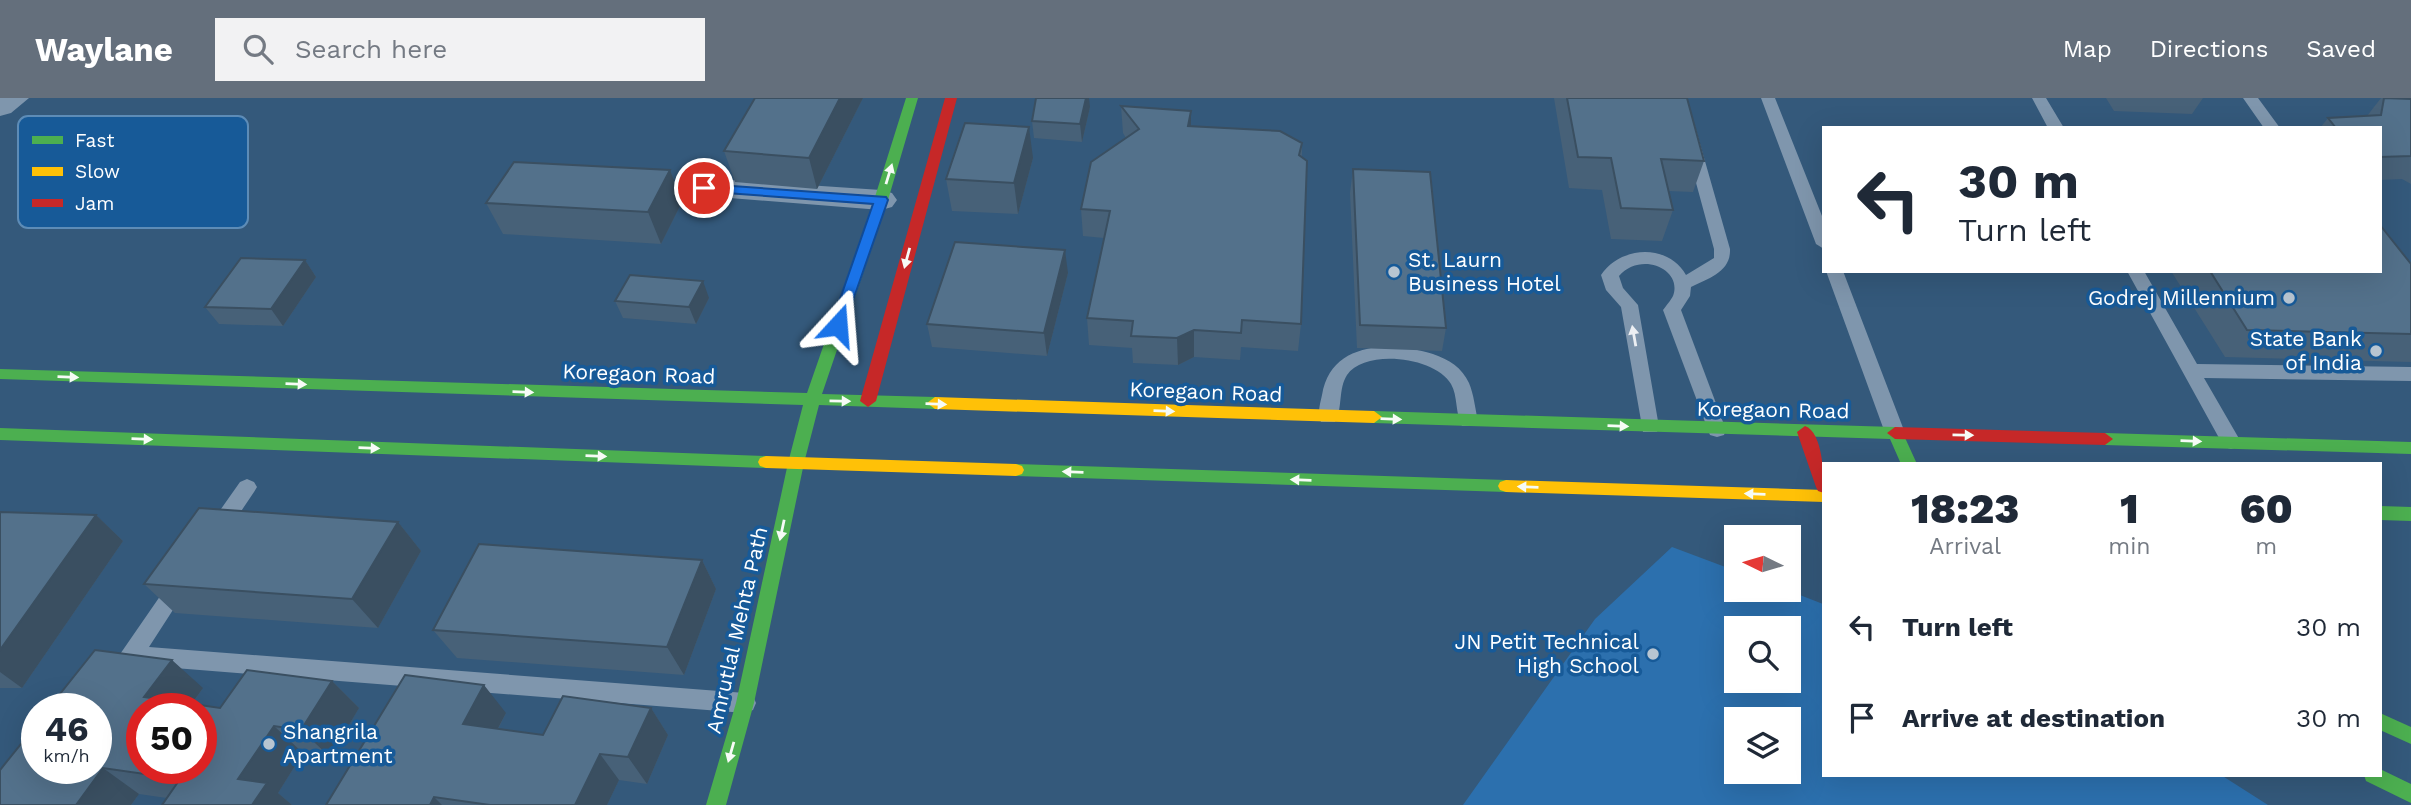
<!DOCTYPE html>
<style>
:root{--surface:#fff;--page:#f2f2f3;--text:#1f2937;--muted:#747a83;--accent:#646f7c}
body{margin:0;font-family:"Work Sans",sans-serif;background:var(--page);color:var(--text);height:100vh;display:flex;flex-direction:column;font-size:26px;white-space:nowrap}
*{box-sizing:border-box;margin:0}
p{font-size:23px;color:var(--muted)}
.icon{flex:none;width:38px;height:38px;fill:none;stroke:currentColor;stroke-width:2;stroke-linecap:round;stroke-linejoin:round}
.map{position:relative;flex:1;overflow:hidden}
.sheet{position:absolute;left:1822px;top:364px;width:560px;height:315px;display:flex;flex-direction:column;background:var(--surface);border-radius:0px;box-shadow:0 7px 28px #0002}
.sheet>*{flex:none}
.top-card{position:absolute;left:1822px;top:28px;width:560px;height:147px;border-radius:0px;box-shadow:0 7px 28px #0002;background:#fff;color:var(--text);overflow:hidden}
.needle{width:46px;rotate:275deg}
.buttons{position:absolute;left:1724px;top:427px;display:grid;gap:14px}
.buttons a{display:grid;place-items:center;width:77px;height:77px;border-radius:0px;background:var(--surface);box-shadow:0 7px 28px #0002;font-size:35px}
.speed{position:absolute;left:21px;top:595px;display:flex;gap:14px;font-size:35px;font-weight:700;text-align:center}
.speed>*{display:grid;place-content:center;width:91px;height:91px;border-radius:50%;background:var(--surface);box-shadow:0 7px 28px #0002;line-height:1}
.speed small{font-size:18px;font-weight:400}
.speed .limit{border:10px solid #d22;background:#fff;color:#111}
.pin{position:absolute;display:grid;place-items:center;width:60px;height:60px;color:#fff;margin:-30px;border:4px solid #fff;border-radius:50%;box-shadow:0 2px 7px #0007}
.me{position:absolute;width:77px;margin:-38px;rotate:19deg;stroke-linejoin:round;filter:drop-shadow(0 0 5px #0008)}
.turn{display:flex;align-items:center;gap:24px;height:147px;padding:0 21px;font-size:32px}
.turn .icon{width:91px;height:91px;stroke-width:2.5}
.turn b{display:block;font-size:49px;line-height:60px}
.eta{display:flex;justify-content:space-evenly;align-items:center;height:119px;text-align:center}
.eta b{font-size:42px;font-weight:800;line-height:49px}
ul{padding:0;list-style:none}
li{display:flex;align-items:center;gap:21px;height:91px;padding:0 21px}
li div{flex:1}
li b{display:block;font-size:26px}
li em{font-style:normal}
header{display:flex;align-items:center;gap:42px;box-sizing:border-box;height:98px;padding:0 35px;background:var(--accent);color:#fff}
header strong{font-size:33px}
nav{display:flex;gap:38px;margin-inline-start:auto;font-size:24px}
.search{width:490px;height:63px;background:var(--page);display:flex;align-items:center;gap:18px;box-sizing:border-box;padding:0 24px;border-radius:0px;color:var(--muted);font-size:26px}
.map>svg:first-child{display:block}
</style>
<header>
<strong>Waylane</strong>
<div class="search"><svg class="icon" aria-label="search" viewBox="0 0 24 24"><circle cx="10" cy="10" r="6"/><path d="M15 15l6 6"/></svg>Search here</div>
<nav><a>Map</a><a>Directions</a><a>Saved</a></nav>
</header>
<div class="map">
<svg width="2411" height="707" viewBox="0 0 2411 707">
<rect width="100%" height="100%" fill="#34597b"/>
<path fill="#2c70ae" fill-rule="evenodd" d="M1672,449L1736,473V492H1787L1823,506L1824,677H2221L2268,707H1463L1595,521ZM1736,530H1788V583H1736ZM1736,621H1788V674H1736Z"/>
<g fill="none" stroke-linecap="round" stroke-linejoin="round">
<path fill="#7f96ad" fill-rule="evenodd" d="M1673,0H1687L1730,151C1731,174 1709,180 1691,189L1690,198L1681,212L1726,332L1724,337L1717,339L1710,337L1708,332L1663,212C1666,208 1671,202 1673,198C1683,171 1641,153 1619,178L1623,190L1638,207L1659,329L1657,334H1643L1621,209L1606,192L1601,177C1620,148 1668,145 1686,177L1714,160V151Z
M1761,0H1775L1824,123V151L1816,146Z
M2032,0H2046L2064,30H2048Z
M2243,0H2258L2280,30H2264Z
M1826,173H1843L1905,335L1902,340L1895,342L1888,340L1885,335Z
M2127,173H2144L2197,266L2411,269V283L2204,280L2241,344L2238,349L2231,351L2224,349Z
M1385,248C1414,250 1456,255 1469,285C1474,297 1475,310 1478,323L1476,328H1462C1455,315 1458,298 1451,286C1436,259 1365,250 1347,277C1338,291 1343,310 1335,324H1321C1317,316 1320,306 1322,297C1328,262 1353,251 1385,248Z
M247,381L254,384L257,389L254,394L223,440L216,442L209,440L206,434L209,428L240,384Z
M181,475L188,478L191,484L149,549L745,595L753,598L756,605L753,612L745,615L137,567L103,618L96,620V611H84L87,604L174,478Z"/>
<path fill="#7f96ad" fill-rule="evenodd" d="M0,0H29L11,15L0,18Z
M703,80L881,92L892,95L897,102L892,109L881,112L692,97L687,90L692,83Z"/>
<path fill="#4caf50" fill-rule="evenodd" d="M906,0H918L888,102L822,296L935,299L943,305L935,311L819,307L804,365L754,605L726,707H706L736,605L788,365L803,307L0,281V271L807,295L874,102Z
M1374,313L1895,329L1901,331L1917,366H1901L1890,341L1374,325L1366,319Z
M0,330L766,358L772,360L774,364L772,368L766,370L0,342Z
M2105,335L2411,344V356L2105,347L2097,341Z
M1016,366L1506,382L1512,384L1514,388L1512,392L1506,394L1016,378L1010,376L1008,372L1010,368Z
M2380,408L2411,409V423L2380,422Z
M2380,615L2411,629V646L2380,632Z
M2380,671L2411,686V705L2366,683L2364,677H2380Z"/>
<path fill="#ffc107" fill-rule="evenodd" d="M935,299L1374,313L1382,319L1374,325L935,311L927,305Z
M766,358L1016,366L1022,368L1024,372L1022,376L1016,378L766,370L760,368L758,364L760,360Z
M1506,382L1824,392V404L1506,394L1500,392L1498,388L1500,384Z"/>
<path fill="#c62828" fill-rule="evenodd" d="M945,0H957L876,303L868,309L860,303Z
M1805,328C1823,334 1824,379 1824,395L1818,393L1816,389L1797,334Z
M1895,329L2105,335L2113,341L2105,347L1895,341L1887,335Z"/>
</g>
<path fill="#476178" d="M863,0L817,91L735,84L724,53Z
M1554,0H1687L1704,63L1693,94L1668,93L1673,112L1662,143L1611,141L1602,92L1569,90Z
M2106,0H2203L2192,16L2114,13Z
M2381,0L2411,1V86L2402,81L2380,82V30H2320L2328,20L2367,18Z
M1121,8L1191,13V28L1302,45L1301,226L1298,253L1241,249L1240,262L1194,259L1178,267L1133,265L1132,250L1089,247L1087,220L1104,140L1083,138L1081,111L1126,40L1123,35Z
M1090,9L1082,44L1034,40L1032,23Z
M1033,60L1018,116L952,113L946,81Z
M1353,71L1446,230L1442,253L1357,250L1350,95Z
M682,104L661,146L503,136L486,105Z
M305,162L316,179L283,228L219,226L205,209Z
M2411,166V264L2225,259L2171,173H2380Z
M1068,175L1047,258L932,249L927,226Z
M709,200L696,226L623,220L615,203Z
M0,414L96,417L123,443L22,590H0Z
M398,424L421,453L378,530L175,515L144,486Z
M702,462L716,491L684,577L457,560L433,532Z
M332,583L359,610L330,659L303,655L278,695L292,707H162L167,700L139,696L131,707H0L203,590L192,606L220,610Z
M651,610L668,637L647,686L619,682L607,707H326L506,615L498,631L543,637Z"/>
<path fill="#3a4f61" d="M840,0H863L817,91L809,60Z
M1086,0H1089L1090,9L1082,44L1080,26Z
M1191,13V40L1188,28Z
M1029,29L1033,60L1018,116L1014,85Z
M670,72L682,104L661,146L648,114Z
M1065,152L1068,175L1047,258L1044,235Z
M305,162L316,179L283,228L271,211Z
M703,183L709,200L696,226L689,209Z
M1194,232V259L1178,267L1177,240Z
M96,417L123,443L22,590L0,574V552Z
M398,424L421,453L378,530L352,501Z
M702,462L716,491L684,577L667,549Z
M172,562L203,590L188,611L144,599Z
M332,583L359,610L330,659L301,632Z
M484,587L506,615L486,653L463,626Z
M651,610L668,637L647,686L628,659Z
M274,628L303,655L278,695L292,707H252L238,681Z
M600,656L619,682L607,707H575Z
M103,670L139,696L131,707H76Z
M434,699L442,707H430Z"/>
<path fill="#53718b" stroke="#3a4f61" stroke-width="2" fill-rule="evenodd" d="M755,0H840L809,60L724,53Z
M1036,0H1086L1080,26L1032,23Z
M1567,0H1687L1704,63L1661,61L1673,112L1621,110L1611,60L1578,59Z
M2384,0L2411,1V58L2380,59V30H2336L2328,20L2381,17Z
M1121,8L1191,13L1188,28L1280,33L1302,45L1299,57L1307,63L1301,226L1242,222L1241,235L1194,232L1177,240L1131,238L1133,223L1087,220L1110,113L1081,111L1091,64L1139,31Z
M965,25L1029,29L1014,85L946,81Z
M514,64L670,72L648,114L486,105Z
M1353,71L1430,74L1446,230L1360,227Z
M2380,127L2411,166V236L2247,232L2210,173H2380Z
M955,144L1065,152L1044,235L927,226Z
M241,160L305,162L271,211L205,209Z
M630,177L703,183L689,209L615,203Z
M199,410L398,424L352,501L144,486Z
M0,414L96,417L0,552Z
M479,446L702,462L667,549L433,532Z
M95,552L172,562L144,599L220,610L247,572L332,583L301,632L274,628L238,681L267,685L252,707H162L180,681L103,670L76,707H0V672L37,626V670H96V611H48ZM142,611H201V670H142Z
M405,577L484,587L463,626L543,637L563,598L651,610L628,659L600,656L575,707H490L434,699L430,707H326Z"/>
<defs><path id="oneway-solid" d="M-6-.8H1V-3.2L6.5 0L1 3.2V.8H-6Z" transform="scale(1.75)"/></defs>
<g fill="#f6fbf6">
<use href="#oneway-solid" transform="translate(889 76) rotate(-73)"/>
<use href="#oneway-solid" transform="translate(907 160) rotate(105)"/>
<use href="#oneway-solid" transform="translate(68 279) rotate(2)"/>
<use href="#oneway-solid" transform="translate(296 286) rotate(2)"/>
<use href="#oneway-solid" transform="translate(523 294) rotate(2)"/>
<use href="#oneway-solid" transform="translate(840 303) rotate(1)"/>
<use href="#oneway-solid" transform="translate(936 306) rotate(2)"/>
<use href="#oneway-solid" transform="translate(1164 313) rotate(2)"/>
<use href="#oneway-solid" transform="translate(1391 321) rotate(2)"/>
<use href="#oneway-solid" transform="translate(1618 328) rotate(2)"/>
<use href="#oneway-solid" transform="translate(1963 337) rotate(1)"/>
<use href="#oneway-solid" transform="translate(142 341) rotate(2)"/>
<use href="#oneway-solid" transform="translate(2191 343) rotate(2)"/>
<use href="#oneway-solid" transform="translate(369 350) rotate(2)"/>
<use href="#oneway-solid" transform="translate(596 358) rotate(2)"/>
<use href="#oneway-solid" transform="translate(1073 374) rotate(-178)"/>
<use href="#oneway-solid" transform="translate(1301 382) rotate(-178)"/>
<use href="#oneway-solid" transform="translate(1528 389) rotate(-178)"/>
<use href="#oneway-solid" transform="translate(1755 396) rotate(-178)"/>
<use href="#oneway-solid" transform="translate(782 432) rotate(102)"/>
<use href="#oneway-solid" transform="translate(731 654) rotate(106)"/>
</g>
<use fill="#eceff3" href="#oneway-solid" transform="translate(1634 238) rotate(-100)"/>
<path fill="#1a73e8" stroke="#114b97" stroke-width="2" d="M704,86L886,99L888,102L843,231H833L831,227L873,106L699,93V87Z"/>
<g fill="#b8c5d1" stroke="#175a98" stroke-width="2.5">
<circle cx="1394" cy="174" r="7"/>
<circle cx="2289" cy="200" r="7"/>
<circle cx="2376" cy="253" r="7"/>
<circle cx="1653" cy="556" r="7"/>
<circle cx="269" cy="646" r="7"/>
</g>
<g text-anchor="middle" stroke-width="7" stroke-linejoin="round" paint-order="stroke">
<g font-size="21" fill="#fff" stroke="#175a98" text-anchor="end">
<text x="1408" y="169" text-anchor="start">St. Laurn<tspan x="1408" dy="24">Business Hotel</tspan></text>
<text x="2275" y="207">Godrej Millennium</text>
<text x="2362" y="248">State Bank<tspan x="2362" dy="24">of India</tspan></text>
<text x="1639" y="551">JN Petit Technical<tspan x="1639" dy="24">High School</tspan></text>
<text x="283" y="641" text-anchor="start">Shangrila<tspan x="283" dy="24">Apartment</tspan></text>
</g>
<g font-size="21" fill="#fff" stroke="#175a98">
<text transform="translate(639 276) rotate(2)" y="7">Koregaon Road</text>
<text transform="translate(1206 294) rotate(2)" y="7">Koregaon Road</text>
<text transform="translate(1773 312) rotate(1)" y="7">Koregaon Road</text>
<text transform="translate(737 532) rotate(-77)" y="7">Amrutlal Mehta Path</text>
</g>
</g>
<rect x="18" y="18" width="230" height="112" rx="10" fill="#175a98" stroke="#5d8cb7" stroke-width="2"/>
<rect x="32" y="38" width="31" height="8" fill="#4caf50"/>
<rect x="32" y="69" width="31" height="9" fill="#ffc107"/>
<rect x="32" y="101" width="31" height="8" fill="#c62828"/>
<g font-size="19" fill="#fff">
<text x="75" y="49">Fast</text>
<text x="75" y="80">Slow</text>
<text x="75" y="112">Jam</text>
</g>
</svg>
<div class="buttons">
<a><svg class="needle" viewBox="-14 -14 28 28"><path d="M0-13l5 13h-10z" fill="#e53935"/><path d="M0 13l5-13h-10z" fill="#747a83"/></svg></a>
<a><svg class="icon" aria-label="search" viewBox="0 0 24 24"><circle cx="10" cy="10" r="6"/><path d="M15 15l6 6"/></svg></a>
<a><svg class="icon" aria-label="layers" viewBox="0 0 24 24"><path d="M12 4l9 5-9 5-9-5zM3 14l9 5 9-5"/></svg></a>
</div>
<div class="speed"><div>46<small>km/h</small></div><div class="limit">50</div></div>
<div class="pin" style="left:704px;top:90px;background:#d93025"><svg class="icon" aria-label="arrive" viewBox="0 0 24 24"><path d="M6 21V4h12l-3 4 3 4H6"/></svg></div>
<svg class="me" style="left:838px;top:227px" viewBox="-20 -20 40 40"><path d="M0-17L14 15 0 8-14 15z" fill="#1a73e8" stroke="#fff" stroke-width="4"/></svg>
<div class="top-card">
<div class="turn"><svg class="icon" aria-label="left" viewBox="0 0 24 24"><path d="M17 20v-9H6M10 6l-5 5 5 5"/></svg><div><b>30 m</b>Turn left</div></div>
</div>
<section class="sheet">
<div class="eta">
<div><b>18:23</b><p>Arrival</p></div>
<div><b>1</b><p>min</p></div>
<div><b>60</b><p>m</p></div>
</div>
<ul>
<li><svg class="icon" aria-label="left" viewBox="0 0 24 24"><path d="M17 20v-9H6M10 6l-5 5 5 5"/></svg><div><b>Turn left</b></div><em>30 m</em></li>
<li><svg class="icon" aria-label="arrive" viewBox="0 0 24 24"><path d="M6 21V4h12l-3 4 3 4H6"/></svg><div><b>Arrive at destination</b></div><em>30 m</em></li>
</ul>
</section>
</div>
